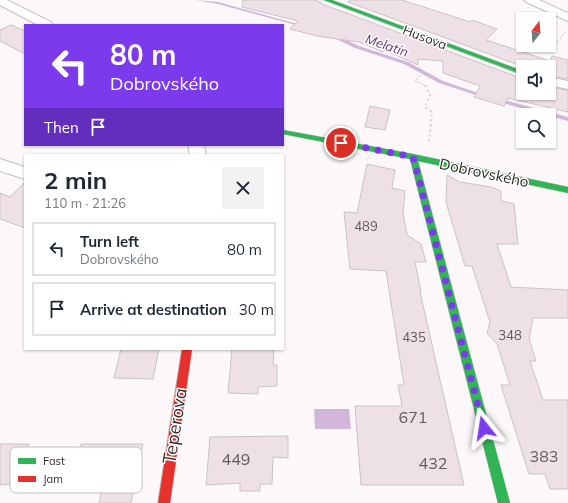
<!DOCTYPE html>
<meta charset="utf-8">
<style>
:root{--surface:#fff;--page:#f2f2f3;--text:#1f2937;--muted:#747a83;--line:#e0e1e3}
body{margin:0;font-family:Mulish,sans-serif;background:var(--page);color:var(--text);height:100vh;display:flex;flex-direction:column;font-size:15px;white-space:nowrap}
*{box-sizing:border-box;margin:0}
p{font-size:13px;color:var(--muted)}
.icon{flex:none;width:22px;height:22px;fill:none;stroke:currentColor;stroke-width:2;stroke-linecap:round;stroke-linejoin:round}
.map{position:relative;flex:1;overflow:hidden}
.details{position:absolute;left:24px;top:154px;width:260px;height:196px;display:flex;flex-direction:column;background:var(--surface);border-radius:0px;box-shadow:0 1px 3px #0004}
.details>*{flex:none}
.guide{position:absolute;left:24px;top:24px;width:260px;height:122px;border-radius:0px;box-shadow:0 1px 3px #0004;background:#7c3aed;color:#fff;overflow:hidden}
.needle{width:26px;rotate:17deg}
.buttons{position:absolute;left:516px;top:12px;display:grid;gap:8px}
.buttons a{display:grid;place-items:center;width:40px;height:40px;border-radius:0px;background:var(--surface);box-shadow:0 1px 3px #0004;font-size:20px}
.pin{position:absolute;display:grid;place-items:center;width:34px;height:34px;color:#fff;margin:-17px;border:2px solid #fff;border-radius:50%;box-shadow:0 1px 4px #0007}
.me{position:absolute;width:44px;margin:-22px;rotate:345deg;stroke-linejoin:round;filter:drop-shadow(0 0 3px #0008)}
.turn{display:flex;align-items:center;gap:14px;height:84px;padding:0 20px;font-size:18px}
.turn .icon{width:52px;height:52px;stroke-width:2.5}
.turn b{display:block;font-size:28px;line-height:34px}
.then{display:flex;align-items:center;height:38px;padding:0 20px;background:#0003;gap:8px;font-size:15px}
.round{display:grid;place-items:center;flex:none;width:42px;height:42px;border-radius:0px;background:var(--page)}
.head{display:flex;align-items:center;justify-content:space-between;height:68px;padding:0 20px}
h1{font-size:24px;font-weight:700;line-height:30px}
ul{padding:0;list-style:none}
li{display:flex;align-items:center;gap:12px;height:54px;margin:0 8px 6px;padding:0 12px;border:2px solid var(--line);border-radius:0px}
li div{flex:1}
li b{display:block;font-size:15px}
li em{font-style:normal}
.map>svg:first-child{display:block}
</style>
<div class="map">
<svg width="568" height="503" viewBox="0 0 568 503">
<rect width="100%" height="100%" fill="#fcf8f9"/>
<path fill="#d3b6dc" d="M314,409H349L351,429H315Z"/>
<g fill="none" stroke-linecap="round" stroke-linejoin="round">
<path fill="#d3b6dc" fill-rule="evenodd" d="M195,0L218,2L305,26L303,27L218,4Z
M332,35H336L359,46L408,62L443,81L487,96L486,97H482L439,83L404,64L355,48L332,37Z
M497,98L568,117V121L495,101L494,100Z"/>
</g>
<path fill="#eee0e7" stroke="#c9c3c6" d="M243,0H315L320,2L322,4L523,79V93H549V87L568,90V112L508,98L504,106L474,97L480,86L443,73V61L418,59V65L384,50L383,52L359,42L317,36L290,29L298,21L242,7Z
M351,0H402L470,22L472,20L497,29L486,40L550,61L552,56L568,60V79L549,76V67H524L348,2Z
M11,25L25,31V54L0,41V30Z
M370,106L390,110L385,130L365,127Z
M367,164L395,170L392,188L405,191L403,213L407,235L421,244L426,262H415L421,292H420L464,485H361L355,406H402L398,385H404L386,271L350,269L344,212L357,213Z
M447,175L460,182L491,187L501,191V201L514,204L518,244H497L511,287L568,290V318H533L529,339L536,361H530L543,400H568V489H550L545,474H529L501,385H510L497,344L487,333L490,322L472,266H465L446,202Z
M25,182V228L0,219V193L10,197Z
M121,349H159L153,379L114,378Z
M232,349H274L273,365H277V386L258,387V394L228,393Z
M288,436V458L273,457L272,484H260V491H240V483L206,485L210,437Z
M0,444H29L16,484L0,485Z
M81,444H143L131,503H99L104,477H72Z"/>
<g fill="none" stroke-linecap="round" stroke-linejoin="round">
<g stroke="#c4bebf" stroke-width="2">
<path id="street" d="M0,0H7L51,22L53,25H38L0,5Z
M524,0H539L568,13V21L526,2Z
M549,77L568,81V89L549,85Z
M188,145H204L206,155H190Z
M0,159L25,167V179L0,171Z"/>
</g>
<g stroke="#c4bebf" stroke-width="1">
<path id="fast" d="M324,0H332L523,71V75Z
M283,130L413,154L568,187V193L418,161L510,503H498L410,159L283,134Z"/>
</g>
<g stroke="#c4bebf" stroke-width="1">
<path id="jam" d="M182,349H192L170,503H158Z"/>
</g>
<path stroke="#d9d6d6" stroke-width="1.5" stroke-dasharray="2 2" stroke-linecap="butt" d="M550,52L565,32
M420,67V76L415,81L427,86"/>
<path stroke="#d9d6d6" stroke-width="2" stroke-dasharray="2.5 2.5" stroke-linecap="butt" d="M425,85L430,95L425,107L432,112L429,142"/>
<use href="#street" fill="#fffefe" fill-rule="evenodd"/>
<use href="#fast" fill="#30b455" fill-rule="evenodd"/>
<use href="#jam" fill="#e5322d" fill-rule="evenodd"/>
</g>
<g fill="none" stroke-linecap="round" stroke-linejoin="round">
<path stroke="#7c3aed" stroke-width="7" stroke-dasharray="0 12.6" d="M341,143L413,157L484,428"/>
</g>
<g text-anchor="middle" stroke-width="3" stroke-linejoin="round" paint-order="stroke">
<g font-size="13" fill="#352b2c" stroke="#fff">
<text transform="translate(425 37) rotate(21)" y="5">Husova</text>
</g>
<g font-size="13" font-style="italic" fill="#643274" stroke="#fff">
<text transform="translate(387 45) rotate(19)" y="5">Melatín</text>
</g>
<g font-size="13" fill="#64595c">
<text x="366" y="231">489</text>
<text x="510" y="340">348</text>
<text x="414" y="342">435</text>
</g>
<g font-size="15" fill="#352b2c" stroke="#fff">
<text transform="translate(484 173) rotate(12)" y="5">Dobrovského</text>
</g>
<g font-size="16" fill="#64595c">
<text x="413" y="423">671</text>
<text x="544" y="462">383</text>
<text x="236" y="465">449</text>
<text x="433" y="469">432</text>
</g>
<g font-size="18" fill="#352b2c" stroke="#fff">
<text transform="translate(175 426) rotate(-81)" y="6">Teperova</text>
</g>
</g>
<rect x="10" y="447" width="132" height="46" rx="6" fill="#fff" stroke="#c2bfc0" stroke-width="1"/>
<rect x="18" y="458" width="18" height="6" fill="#30b455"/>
<rect x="18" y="476" width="18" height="6" fill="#e5322d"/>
<g font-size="11" fill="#352b2c">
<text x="43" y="465">Fast</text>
<text x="43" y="483">Jam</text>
</g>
</svg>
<div class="buttons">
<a><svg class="needle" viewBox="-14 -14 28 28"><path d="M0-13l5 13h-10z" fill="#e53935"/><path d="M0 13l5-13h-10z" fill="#747a83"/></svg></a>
<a><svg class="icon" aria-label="sound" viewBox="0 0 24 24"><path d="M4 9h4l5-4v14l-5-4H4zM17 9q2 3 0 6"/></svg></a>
<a><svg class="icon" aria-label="search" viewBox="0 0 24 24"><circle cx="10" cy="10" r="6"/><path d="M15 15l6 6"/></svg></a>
</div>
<div class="pin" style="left:341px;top:143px;background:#d93025"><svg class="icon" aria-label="arrive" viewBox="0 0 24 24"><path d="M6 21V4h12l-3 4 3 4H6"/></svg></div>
<svg class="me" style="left:484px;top:428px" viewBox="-20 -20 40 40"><path d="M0-17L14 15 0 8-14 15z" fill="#7c3aed" stroke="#fff" stroke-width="4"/></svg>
<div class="guide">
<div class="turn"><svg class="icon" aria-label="left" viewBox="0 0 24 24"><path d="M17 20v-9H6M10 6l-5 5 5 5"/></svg><div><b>80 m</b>Dobrovského</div></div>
<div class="then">Then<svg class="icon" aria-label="arrive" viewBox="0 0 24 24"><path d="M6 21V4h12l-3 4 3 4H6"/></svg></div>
</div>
<section class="details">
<div class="head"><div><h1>2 min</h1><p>110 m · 21:26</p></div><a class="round"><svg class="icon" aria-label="close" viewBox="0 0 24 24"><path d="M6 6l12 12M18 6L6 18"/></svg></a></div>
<ul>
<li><svg class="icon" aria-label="left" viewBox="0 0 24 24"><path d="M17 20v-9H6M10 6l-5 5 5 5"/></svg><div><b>Turn left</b><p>Dobrovského</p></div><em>80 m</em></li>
<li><svg class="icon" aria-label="arrive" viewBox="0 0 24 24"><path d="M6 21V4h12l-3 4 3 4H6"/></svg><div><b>Arrive at destination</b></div><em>30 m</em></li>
</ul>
</section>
</div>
